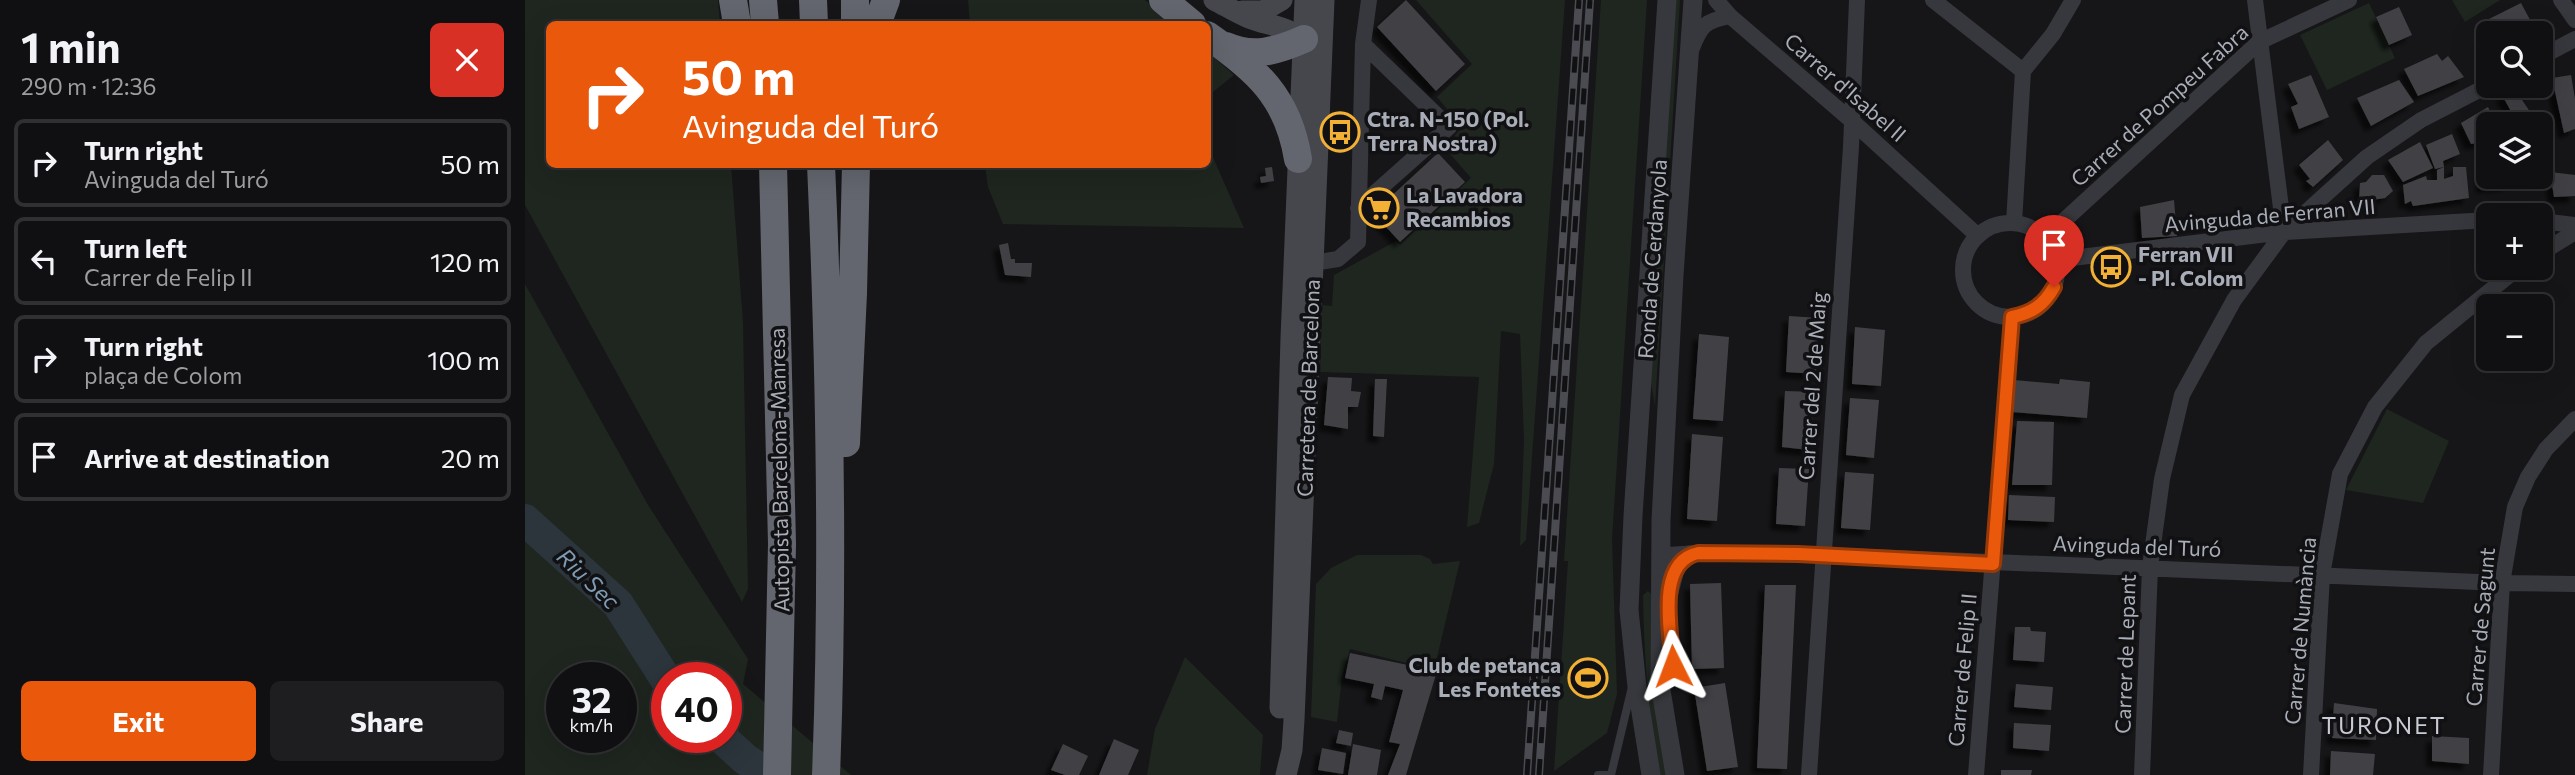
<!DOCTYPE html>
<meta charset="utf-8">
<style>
:root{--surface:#101012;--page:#1e1e20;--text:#f1f3f6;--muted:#9c9d9f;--line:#303032;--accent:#ea580c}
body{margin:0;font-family:Commissioner,sans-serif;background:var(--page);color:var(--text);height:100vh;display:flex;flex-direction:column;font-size:26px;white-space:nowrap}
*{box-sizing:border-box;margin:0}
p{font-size:23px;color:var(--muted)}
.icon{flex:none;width:38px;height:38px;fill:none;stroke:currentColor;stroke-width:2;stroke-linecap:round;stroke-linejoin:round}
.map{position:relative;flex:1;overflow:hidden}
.side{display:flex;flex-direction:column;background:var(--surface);width:525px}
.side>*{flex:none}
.guide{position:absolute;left:21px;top:21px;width:665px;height:147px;border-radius:10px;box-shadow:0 7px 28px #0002,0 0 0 2px var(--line);background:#ea580c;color:#fff;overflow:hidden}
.buttons{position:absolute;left:1951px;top:21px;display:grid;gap:14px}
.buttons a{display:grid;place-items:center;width:77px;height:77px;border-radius:10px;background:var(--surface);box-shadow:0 7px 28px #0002,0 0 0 2px var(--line);font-size:35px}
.speed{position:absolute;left:21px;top:662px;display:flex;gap:14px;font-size:35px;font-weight:700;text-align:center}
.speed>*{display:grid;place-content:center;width:91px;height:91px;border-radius:50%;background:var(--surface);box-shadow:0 7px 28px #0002,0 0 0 2px var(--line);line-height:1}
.speed small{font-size:18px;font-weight:400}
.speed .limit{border:10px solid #d22;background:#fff;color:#111}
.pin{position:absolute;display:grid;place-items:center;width:60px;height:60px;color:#fff;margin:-72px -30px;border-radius:50% 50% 50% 0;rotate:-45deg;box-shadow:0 0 7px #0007}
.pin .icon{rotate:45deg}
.me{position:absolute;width:77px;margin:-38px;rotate:357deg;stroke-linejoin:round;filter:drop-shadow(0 0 5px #0008)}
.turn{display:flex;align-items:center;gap:24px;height:147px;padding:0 21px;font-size:32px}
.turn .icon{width:91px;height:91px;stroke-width:2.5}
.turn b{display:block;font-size:49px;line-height:60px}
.round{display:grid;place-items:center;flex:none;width:74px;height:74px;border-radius:10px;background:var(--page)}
.head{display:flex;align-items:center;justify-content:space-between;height:119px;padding:0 21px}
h1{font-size:42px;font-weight:700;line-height:52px}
.button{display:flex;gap:14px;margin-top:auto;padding:14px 21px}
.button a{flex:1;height:80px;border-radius:10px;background:var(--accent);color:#fff;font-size:28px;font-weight:700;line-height:80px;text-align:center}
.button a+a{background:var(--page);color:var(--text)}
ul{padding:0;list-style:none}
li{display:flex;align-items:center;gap:21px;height:88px;margin:0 14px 10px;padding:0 7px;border:4px solid var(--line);border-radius:10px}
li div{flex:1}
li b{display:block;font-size:26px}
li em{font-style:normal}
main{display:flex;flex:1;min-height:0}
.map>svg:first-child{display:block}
</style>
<main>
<section class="side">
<div class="head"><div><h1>1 min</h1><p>290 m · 12:36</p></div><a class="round" style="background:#d93025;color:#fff"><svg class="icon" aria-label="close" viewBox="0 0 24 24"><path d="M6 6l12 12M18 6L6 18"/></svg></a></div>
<ul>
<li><svg class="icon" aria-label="right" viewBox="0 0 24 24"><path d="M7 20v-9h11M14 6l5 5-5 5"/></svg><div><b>Turn right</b><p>Avinguda del Turó</p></div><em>50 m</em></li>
<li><svg class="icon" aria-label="left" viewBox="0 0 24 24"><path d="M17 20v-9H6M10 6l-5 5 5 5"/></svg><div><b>Turn left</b><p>Carrer de Felip II</p></div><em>120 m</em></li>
<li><svg class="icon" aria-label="right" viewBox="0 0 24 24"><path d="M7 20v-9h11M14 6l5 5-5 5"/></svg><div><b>Turn right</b><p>plaça de Colom</p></div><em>100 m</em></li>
<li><svg class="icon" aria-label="arrive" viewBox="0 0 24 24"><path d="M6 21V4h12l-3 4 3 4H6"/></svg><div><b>Arrive at destination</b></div><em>20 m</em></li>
</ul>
<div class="button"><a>Exit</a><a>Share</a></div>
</section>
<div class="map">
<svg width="2050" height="775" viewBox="0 0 2050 775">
<defs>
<filter id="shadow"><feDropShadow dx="-6" dy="6" stdDeviation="2" flood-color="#0009"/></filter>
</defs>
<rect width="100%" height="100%" fill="#161618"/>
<path fill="#1e261f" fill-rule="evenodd" d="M0,0H193L195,24H24V164L206,165L218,322L223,589L217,602L0,205Z
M443,0H620L649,24H445Z
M891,0H1040L1001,540L995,546L999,440L995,334L976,331L969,464L954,523L942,527L954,377L795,372L797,305L807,306L809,275L871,241L875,245L946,178L920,148L937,127L912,97L947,64Z
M1076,0H1122L1087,539L1092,694L1082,733L1029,771L1043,561H1039Z
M1148,0H1155L1130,406L1124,372Z
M1927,0H1975L1940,22Z
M1844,3L1870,58L1802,90L1775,35Z
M683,52L709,75L683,96Z
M683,136L687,155L719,228L478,224L463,187L460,165L682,164Z
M0,284L123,505L223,659L218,684L326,775H0ZM37,677H96V737H37ZM142,677H201V737H142Z
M1862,409L1924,441L1898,503L1821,490Z
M832,555H896L905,559L908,564L935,561L909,670L825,649L817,677L812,722L786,717L791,584L806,568Z
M1123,591L1126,594L1143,775H1135C1123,715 1119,655 1118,595Z
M660,657L738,735L735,775H622L630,729Z"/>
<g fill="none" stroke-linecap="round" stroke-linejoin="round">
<path stroke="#2c353c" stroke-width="32" d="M0,520L93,604L142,681
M196,737L220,759L244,775"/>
</g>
<path fill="#404145" filter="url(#shadow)" d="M881,0L940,64L911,91L852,27Z
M1996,3L2011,31L2005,33H1964V39L1956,23Z
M1874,7L1887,35L1864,45L1851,17Z
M1912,54L1917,61L1923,56L1939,77L1893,96L1879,69Z
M1786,75L1804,117L1774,129L1766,107L1773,104L1763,84Z
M2046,75L2050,99V129L2039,133L2027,78Z
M1874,80L1889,102L1846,126L1832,98Z
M1994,86H1997L2004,96L1997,100L2008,116L1996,124H1993L1977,95Z
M1963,107L1971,124H1964V141L1946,144L1936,123Z
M1927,134L1935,154L1918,161L1919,167L1910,169L1901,145Z
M1803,140L1818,160L1788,187L1781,181L1785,179L1774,165Z
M1895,142L1908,168L1878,182L1863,160Z
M913,153L940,182L875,242L848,213Z
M747,167L749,181L736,183L735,177L741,176L740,168Z
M1919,167V179L1928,176V167H1941L1944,198L1888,206L1886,201L1880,204L1878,185L1901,176L1902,180H1912V170Z
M1956,169H1964V177H1983L1984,185L1957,187Z
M2025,172L2050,175V196L2029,197Z
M1847,175H1859L1868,191L1860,198L1834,202L1835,183L1841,182Z
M1649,200L1652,236L1617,238L1615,207Z
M483,243L486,259H490V263H507L506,277L480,275L474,245Z
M1264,316L1294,318L1291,374L1261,372Z
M1330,327L1360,330L1356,386L1327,384Z
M1174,334L1204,337L1198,421L1168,419Z
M803,377L827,378L826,391L836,392L833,407H823V429L799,425Z
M850,379H862L859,437L848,436Z
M1535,379L1565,382L1562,418L1487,412L1489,380L1534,384Z
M1260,391L1290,392L1284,450L1257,447Z
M1325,398L1354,400L1349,458L1321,455Z
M1492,421L1529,422L1527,485H1487Z
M1167,434L1198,437L1192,521L1162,519Z
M1254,468L1284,469L1280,526L1251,524Z
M1320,472L1349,474L1345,530L1316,528Z
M1484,495L1530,497L1529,522L1483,520Z
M1196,583L1199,668L1167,669L1165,584Z
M1240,585H1271L1262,769L1232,768Z
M1490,627H1505L1506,631L1521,632L1519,662L1488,660Z
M825,653L912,671L881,775H863L875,744L864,742L878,690L860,686L857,700L846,697L849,684L820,678Z
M1200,683L1213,767L1182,771L1169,688Z
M1491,684L1528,687L1526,710L1489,707Z
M1809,703L1852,709L1851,740L1807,738Z
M1489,723L1526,725L1524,751L1488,748Z
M814,730L828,733L826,746L811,743Z
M1907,736L1944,738V764L1907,761Z
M589,739L614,750L603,775H574Z
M538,744L563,756L554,775H540L526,770Z
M828,744L856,750L852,775H823Z
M797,748L821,753L818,774L793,770Z
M1806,751L1850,754L1848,775H1805Z
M1476,770H1507L1506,775H1476Z"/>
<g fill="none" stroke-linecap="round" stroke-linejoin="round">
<path stroke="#37383d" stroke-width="8" d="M1073,775H1086
M1086,775L1106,691"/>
<path stroke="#37383d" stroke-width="16" d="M1191,0L1205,16L1327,121L1453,236
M1408,0L1498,71
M1730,0L1759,232
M2036,0L2050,20
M1167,48C1176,25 1180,21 1205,16
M2016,57L2050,39
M833,208L924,127L838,44
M2016,221L2050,225
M1489,223L1498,71L1528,34L1548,0
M1438 270a47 47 0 1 1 94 0a47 47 0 1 1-94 0Z
M1520,238L1734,42L1824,0
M2016,253L2050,232
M1531,260L1759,232L1964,220
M788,263L813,259L833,242L838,44L844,0
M1143,555L1173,553L1274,554L1977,583L2050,584
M1284,775L1326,147L1332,0
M1451,775L1487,317
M1617,775L1625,567L1637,479L1657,395L1709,300L1759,232L1842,157L1896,120L1964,85
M1786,775L1797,575L1815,474L1850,407L1901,343L1993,268
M1966,775L1977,583L1990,507L2003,477L2021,449L2050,419"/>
<path stroke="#37383d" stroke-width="19" d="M1144,592L1151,566L1164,555
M1126,775L1112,687L1104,610L1108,516L1142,0
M1150,775L1135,684L1136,520L1149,275L1168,0"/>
<path stroke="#45474d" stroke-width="21" d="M689,0C701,6 712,13 724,18C744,26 770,27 783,46
M717,11H738L757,0
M755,708L766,338L780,0
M761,775L767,750L769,720L799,0"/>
<path stroke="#63666e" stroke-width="28" d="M208,0L212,24
M238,0L240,24
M288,0L289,24
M330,0V24
M638,0L667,24
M352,24L361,0
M682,35C732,70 763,97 773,159
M701,46C728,58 752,51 779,39
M248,164L257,544L252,775
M296,164C305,368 309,572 301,775
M321,443L328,293L331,164"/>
<g stroke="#4a4c52" stroke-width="8">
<path id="rail" d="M1002,775L1054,0
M1014,775L1065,0"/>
</g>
<use href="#rail" stroke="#111113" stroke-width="5" stroke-dasharray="16" stroke-linecap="butt"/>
</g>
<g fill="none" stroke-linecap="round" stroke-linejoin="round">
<g stroke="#983908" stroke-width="18">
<path id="route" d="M1148,666C1146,633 1130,562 1173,553L1273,554L1468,564L1487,317C1507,313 1519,305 1529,287"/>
</g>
<use href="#route" stroke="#ea580c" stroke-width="12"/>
</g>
<defs>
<g id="bus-ring" transform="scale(2.0125)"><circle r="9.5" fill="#111113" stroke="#f2b134" stroke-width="1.5"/><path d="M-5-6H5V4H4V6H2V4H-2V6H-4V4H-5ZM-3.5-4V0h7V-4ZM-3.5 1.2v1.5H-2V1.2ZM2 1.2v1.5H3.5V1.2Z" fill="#f2b134"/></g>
<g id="supermarket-ring" transform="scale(2.0125)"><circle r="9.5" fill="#111113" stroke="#f2b134" stroke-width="1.5"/><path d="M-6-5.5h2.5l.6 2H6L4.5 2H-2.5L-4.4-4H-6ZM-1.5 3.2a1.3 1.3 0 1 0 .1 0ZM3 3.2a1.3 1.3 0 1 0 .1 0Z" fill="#f2b134"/></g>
<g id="stadium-ring" transform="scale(2.0125)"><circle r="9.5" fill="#111113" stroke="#f2b134" stroke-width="1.5"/><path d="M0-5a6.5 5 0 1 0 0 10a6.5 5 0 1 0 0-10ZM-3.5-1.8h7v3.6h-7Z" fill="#f2b134"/></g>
</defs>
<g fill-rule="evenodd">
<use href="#bus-ring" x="815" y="132"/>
<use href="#supermarket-ring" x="854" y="208"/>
<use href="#bus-ring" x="1586" y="267"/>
<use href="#stadium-ring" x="1063" y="678"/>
</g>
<g text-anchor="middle" stroke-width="7" stroke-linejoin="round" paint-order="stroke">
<g font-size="21" fill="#a8adb8" stroke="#111113">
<text transform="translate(1320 88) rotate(41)" y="7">Carrer d'Isabel II</text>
<text transform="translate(1635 106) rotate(-42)" y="7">Carrer de Pompeu Fabra</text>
<text transform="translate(1745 216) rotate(-5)" y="7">Avinguda de Ferran VII</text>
<text transform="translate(1128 259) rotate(-86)" y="7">Ronda de Cerdanyola</text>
<text transform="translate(1288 386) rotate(-86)" y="7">Carrer del 2 de Maig</text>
<text transform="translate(784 388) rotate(-88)" y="7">Carretera de Barcelona</text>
<text transform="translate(255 470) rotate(-91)" y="7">Autopista Barcelona-Manresa</text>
<text transform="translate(1612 547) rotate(2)" y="7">Avinguda del Turó</text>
<text transform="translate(1956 627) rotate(-85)" y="7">Carrer de Sagunt</text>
<text transform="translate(1776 631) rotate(-85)" y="7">Carrer de Numància</text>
<text transform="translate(1601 654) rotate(-88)" y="7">Carrer de Lepant</text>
<text transform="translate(1438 670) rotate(-85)" y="7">Carrer de Felip II</text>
</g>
<g font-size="21" font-weight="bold" fill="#a8adb8" stroke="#111113" text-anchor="start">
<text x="842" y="127">Ctra. N-150 (Pol.<tspan x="842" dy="24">Terra Nostra)</tspan></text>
<text x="881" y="203">La Lavadora<tspan x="881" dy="24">Recambios</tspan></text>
<text x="1613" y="262">Ferran VII<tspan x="1613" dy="24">- Pl. Colom</tspan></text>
<text x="1036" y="673" text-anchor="end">Club de petanca<tspan x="1036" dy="24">Les Fontetes</tspan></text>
</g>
<g font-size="23" font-style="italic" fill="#7f9bb3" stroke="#111113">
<text transform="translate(63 579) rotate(44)" y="8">Riu Sec</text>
</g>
<g font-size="23" letter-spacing="2" fill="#c9ccd4" stroke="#111113">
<text x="1859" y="734">TURONET</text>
</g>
</g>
</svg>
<div class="buttons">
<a><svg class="icon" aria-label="search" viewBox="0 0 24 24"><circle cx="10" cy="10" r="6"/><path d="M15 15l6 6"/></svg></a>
<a><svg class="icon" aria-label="layers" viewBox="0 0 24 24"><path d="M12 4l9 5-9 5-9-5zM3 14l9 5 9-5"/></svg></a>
<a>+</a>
<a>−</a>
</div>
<div class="speed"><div>32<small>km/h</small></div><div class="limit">40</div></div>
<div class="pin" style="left:1529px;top:287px;background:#d93025"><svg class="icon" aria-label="arrive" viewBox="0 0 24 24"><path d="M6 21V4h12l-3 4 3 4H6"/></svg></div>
<svg class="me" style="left:1148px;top:666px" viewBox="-20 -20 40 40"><path d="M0-17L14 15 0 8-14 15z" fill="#ea580c" stroke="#fff" stroke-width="4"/></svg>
<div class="guide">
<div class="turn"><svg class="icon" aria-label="right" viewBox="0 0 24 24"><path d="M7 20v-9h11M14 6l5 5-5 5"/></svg><div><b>50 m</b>Avinguda del Turó</div></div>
</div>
</div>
</main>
